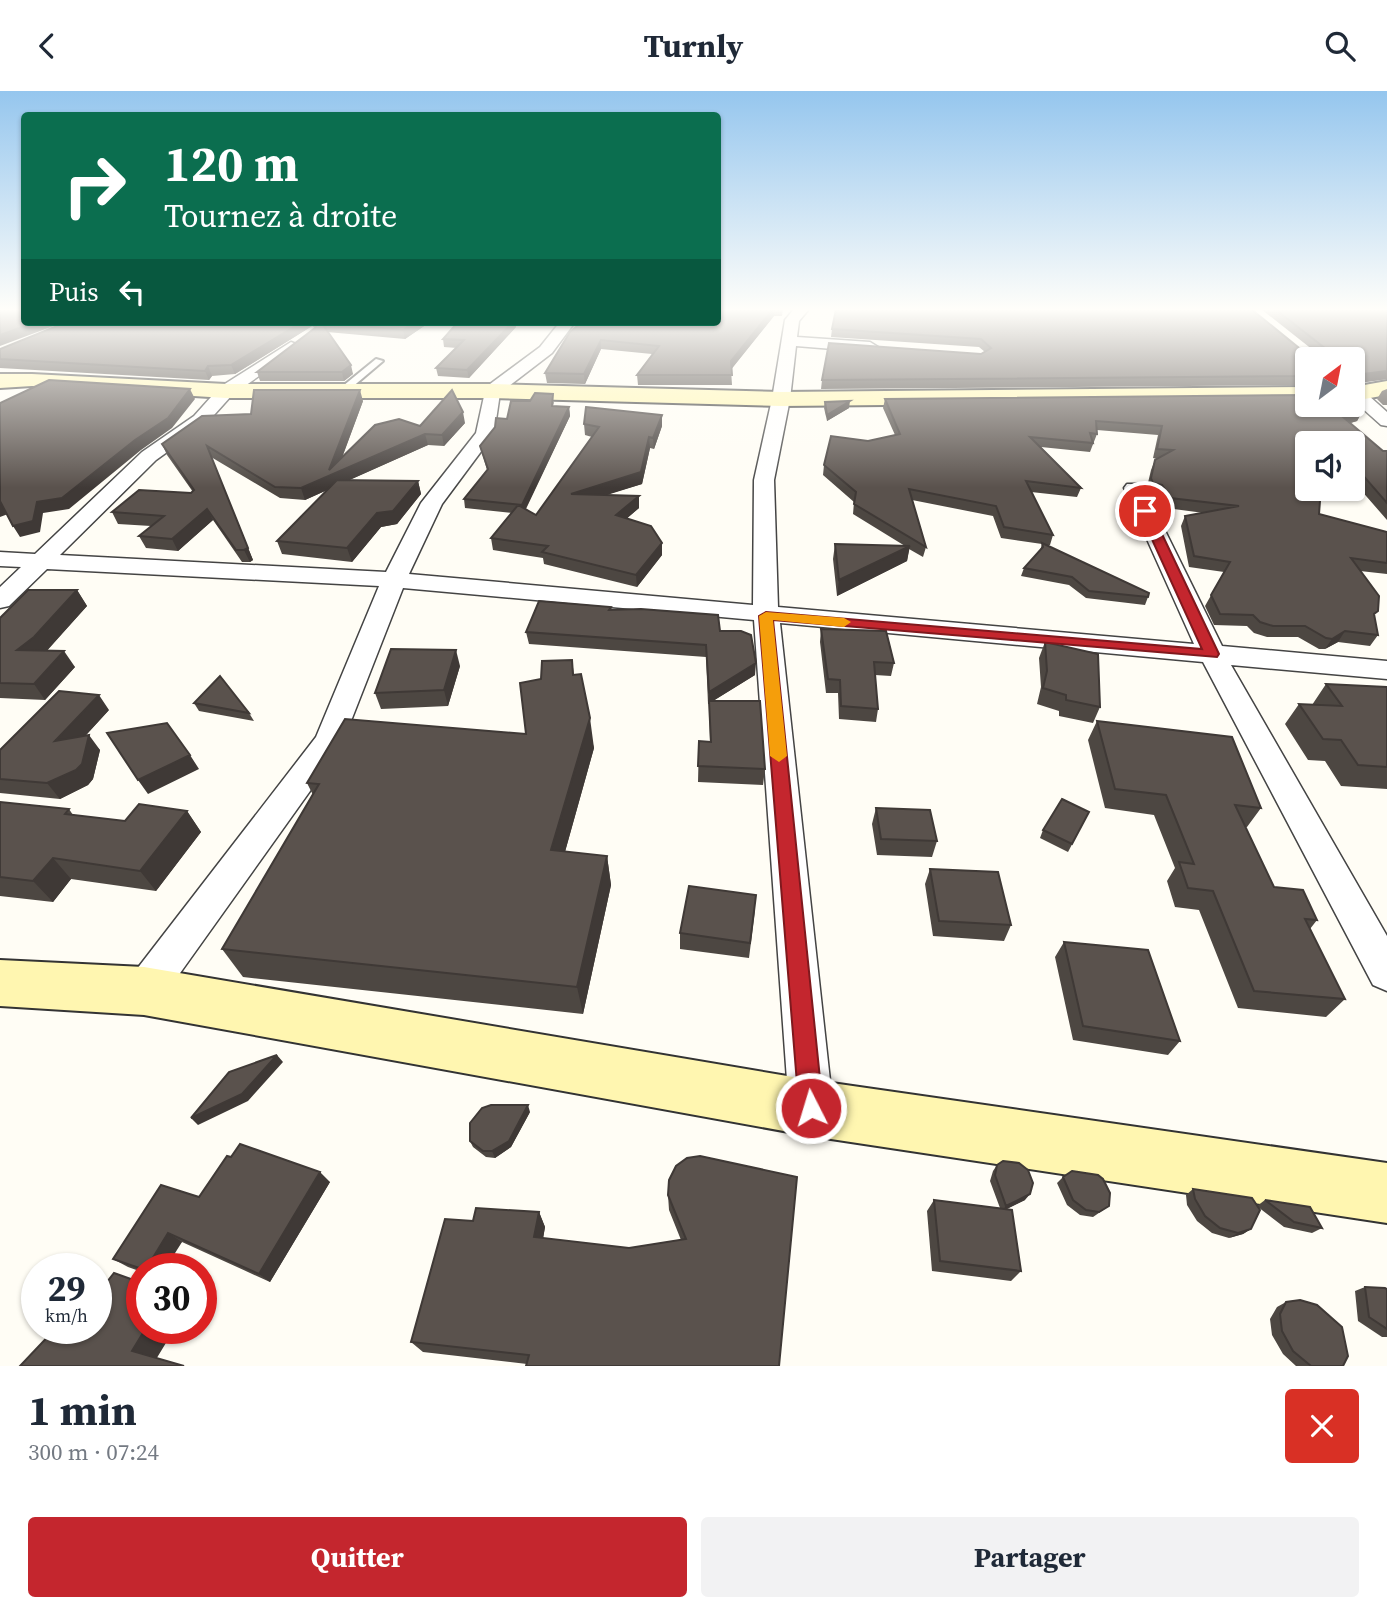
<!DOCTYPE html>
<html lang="fr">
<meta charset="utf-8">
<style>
:root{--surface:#fff;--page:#f2f2f3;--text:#1f2937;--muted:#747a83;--accent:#c4262e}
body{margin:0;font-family:"Source Serif 4",serif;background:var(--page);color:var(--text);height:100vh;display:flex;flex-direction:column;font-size:26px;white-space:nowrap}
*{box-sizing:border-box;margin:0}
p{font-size:23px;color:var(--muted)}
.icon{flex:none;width:38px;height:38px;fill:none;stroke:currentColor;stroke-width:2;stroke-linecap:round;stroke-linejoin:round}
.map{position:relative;height:1275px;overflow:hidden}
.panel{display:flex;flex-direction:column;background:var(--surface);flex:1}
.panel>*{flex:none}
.hud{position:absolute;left:21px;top:21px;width:700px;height:214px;border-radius:7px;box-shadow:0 2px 5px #0004;background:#0b6e4f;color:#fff;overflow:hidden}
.needle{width:46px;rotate:32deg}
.buttons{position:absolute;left:1295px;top:256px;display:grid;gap:14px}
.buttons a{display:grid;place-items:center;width:70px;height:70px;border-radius:7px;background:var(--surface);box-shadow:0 2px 5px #0004;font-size:35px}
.speed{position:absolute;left:21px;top:1162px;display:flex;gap:14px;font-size:35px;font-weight:700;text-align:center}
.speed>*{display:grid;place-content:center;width:91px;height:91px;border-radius:50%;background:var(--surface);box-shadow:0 2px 5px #0004;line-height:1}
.speed small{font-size:18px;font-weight:400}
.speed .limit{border:10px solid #d22;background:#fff;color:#111}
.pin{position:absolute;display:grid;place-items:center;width:60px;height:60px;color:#fff;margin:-30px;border:4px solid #fff;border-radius:50%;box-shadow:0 2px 7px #0007}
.me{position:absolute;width:77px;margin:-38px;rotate:355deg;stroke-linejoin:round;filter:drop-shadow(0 0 5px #0008)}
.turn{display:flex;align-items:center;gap:24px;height:147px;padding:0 28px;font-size:32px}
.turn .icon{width:91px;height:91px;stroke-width:2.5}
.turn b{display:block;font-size:49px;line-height:60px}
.then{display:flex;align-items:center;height:66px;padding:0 28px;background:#0003;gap:14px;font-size:26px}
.round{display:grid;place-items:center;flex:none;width:74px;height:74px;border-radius:7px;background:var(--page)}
.overview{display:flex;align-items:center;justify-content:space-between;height:119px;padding:0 28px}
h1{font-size:42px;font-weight:700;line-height:52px}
.action{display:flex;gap:14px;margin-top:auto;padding:14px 28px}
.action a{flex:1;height:80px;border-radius:7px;background:var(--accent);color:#fff;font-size:28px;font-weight:700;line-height:80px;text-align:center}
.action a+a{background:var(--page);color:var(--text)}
header{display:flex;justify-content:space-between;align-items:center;height:91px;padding:0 28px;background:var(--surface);font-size:32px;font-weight:700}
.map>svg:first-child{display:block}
</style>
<header><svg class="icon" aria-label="back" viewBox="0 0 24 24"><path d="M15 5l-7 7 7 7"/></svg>Turnly<svg class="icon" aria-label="search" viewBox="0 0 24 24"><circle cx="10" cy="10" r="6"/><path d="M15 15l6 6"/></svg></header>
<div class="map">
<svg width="1387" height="1275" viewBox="0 0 1387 1275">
<rect width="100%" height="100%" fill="#fffdf5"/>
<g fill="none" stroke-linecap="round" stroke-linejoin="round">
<g stroke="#444" stroke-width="4">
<path id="service" d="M376,268L383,270L344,303H338V299Z"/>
</g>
<g stroke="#444" stroke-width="3">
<path id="minor" d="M794,218H809L799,230L797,246L870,251L878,256L870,261L796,255L790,308L774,389L778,516L1194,553L1124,397L1127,393H1141L1144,397L1222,555L1387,570V588L1231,574L1387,845V900L1373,894L1203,571L780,532L833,1017L827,1033L811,1039L795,1033L789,1017L754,529L403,497L340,658L158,913L144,918L130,913L124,900L130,887L316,646L379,495L47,478L9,515L0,517V496L21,476L0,475V461L35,463L142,361L194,325L220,296L291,251L296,253L299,256L296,259L232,304L206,333L156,369L60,464L386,481L421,412L476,342L486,296L540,256L560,231H575L552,262L500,302L494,343L442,413L409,483L753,514L754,389L772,308L785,229Z
M1353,295L1359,296L1387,321V335L1381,334L1353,309Z"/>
</g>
<g stroke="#333" stroke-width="4">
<path id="secondary" d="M0,283H32L226,293H492L781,301L1307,296V310L781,315L492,307H226L32,295L0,297Z
M1387,290V304L1353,310V296Z
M0,869L144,876L811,989L1387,1072V1132L811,1045L144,924L0,915Z"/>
</g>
<use href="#service" fill="#fff" fill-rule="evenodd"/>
<use href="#minor" fill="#fff" fill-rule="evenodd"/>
<use href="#secondary" fill="#fff6b0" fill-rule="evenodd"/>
</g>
<path fill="#4d4742" d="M718,218H783L782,225H774L731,278L732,294H638L637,284L652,263L601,258L585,293L547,292L545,282L570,241Z
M1261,218H1387V288L1356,292L1355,301L1359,304L1358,307L1362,321L1357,330L1350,332L1383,360H1387V429L1353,390V352H1307L1319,423L1387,441V483L1360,480L1374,526L1378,544L1370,555L1338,551L1325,558H1319L1298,546H1267L1254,542L1247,535L1214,534L1205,515L1224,481L1189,476L1181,435L1185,425L1204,422L1166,417L1157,403L1149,402L1147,396L1151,379L1155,369L1157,368L1153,367L1158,344L1097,339V343L1090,361L1041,356L1081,397L1077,406L1031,401L1053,444L1050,454H1046L1148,506L1145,514L1086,507L1069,494L1021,485L1024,477L1040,460L1042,453L1001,447L993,425L912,409L926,456L923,466L909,458L907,470L837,505L833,468L835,453L905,455L853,423L854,411L823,384L824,374L868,350L895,344L883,317L885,308L1353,313L1307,268V294L821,298L822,289L981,263L985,261L979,256L831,246L832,238L1309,265L1318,263Z
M67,231H430L405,248L327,241L353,283L344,290H260L257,281L315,237L312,235L235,283L212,285L209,289L0,277V258Z
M516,236L469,287L438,285L436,277L457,257L444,256L443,248Z
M1387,298V314H1383L1377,308L1382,300Z
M363,310L342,367L420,335L465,332L444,355L428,354L349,389L418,390L421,403L397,433L381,436L352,471L282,463L277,450L327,399L305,409L280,407L211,366L253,469L250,471H242L213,429L178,460L146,457L139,445L151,435L118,433L112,421L191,402L193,401L167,364L162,353L251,323Z
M554,311L553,315L569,316L570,325L526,418L536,424L592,346L585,344L584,333L662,324V335L654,358L650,357L642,393L605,404L639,417L627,427L662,464L637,496L544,473L543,467L493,459L491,447L512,422L465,417L464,408L487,379L480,355L495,336L507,328Z
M825,311L849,317L827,330L824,317Z
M77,499L87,515L47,559L75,576L45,609L0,607V527Z
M611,516L612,519L720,540L755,584L713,610L765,678L763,694L698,691L699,650L710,651L709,613H708L706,566L529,553L526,541Z
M821,538L894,572L891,585L875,584L878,618L876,631L839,628L838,602H826L820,551Z
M1045,551L1100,616L1093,632L1059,625V620L1037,613L1041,596L1039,567Z
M572,569L574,584L594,657L565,761L607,765L611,794L583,923L243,886L222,858L313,704L307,692L526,643L541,588Z
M460,575L448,615L381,618L375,602Z
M1326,593L1387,596V698L1341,695L1325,670L1308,669L1285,633L1299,613L1312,614Z
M194,612L249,622L254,630L199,620Z
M109,619L85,645L100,659L93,688L88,694L60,708L0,702V659Z
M1097,630L1261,717L1247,736H1245L1274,796L1317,829L1310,838L1345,908L1326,926L1238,917L1199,819L1175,816L1167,790L1175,777L1154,724L1105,717L1088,649Z
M0,711L69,718L73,724L125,730L187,720L201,741L156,800L71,788L53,811L0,805Z
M876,717L937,750L932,766L877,764L872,733Z
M1089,721L1068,761L1040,747L1043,739Z
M930,778L1011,834L1004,850L933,845L925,793Z
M755,819L749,867L680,858V842Z
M1064,851L1180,950L1168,964L1073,949L1055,866Z
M530,1021L511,1056L495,1067L486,1066L473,1056L470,1050Z
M231,1066L330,1091L270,1191L182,1151L142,1178V1181L128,1176L113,1168L199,1106Z
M997,1074L1025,1109L1006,1118L1021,1180L1011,1190L932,1180L927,1120L934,1109L1000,1117L990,1090L993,1080Z
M1063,1086L1109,1115L1093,1126L1080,1124L1067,1114L1057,1092Z
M1193,1098L1257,1115L1265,1109L1322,1137L1312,1142L1284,1136L1258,1116L1251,1138L1243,1143L1229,1147L1212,1142L1197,1130L1187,1114L1186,1104Z
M668,1104L779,1275L527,1273L423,1261L411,1251L473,1130L539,1121L545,1136L543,1147L629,1157L681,1149L669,1119Z
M1365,1196L1387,1198V1246H1382L1358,1230L1355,1200Z
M1286,1211L1343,1275H1296L1283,1263L1272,1244L1270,1228L1277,1216Z"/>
<path fill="#3f3936" d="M773,218H774V225L730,280L731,270Z
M36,231H64L0,255V244Z
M302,231H311L312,235L235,283L231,274Z
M415,231H430L405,248L403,239Z
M513,231H516V236L469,287L467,279Z
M601,249V258L585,293L584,283Z
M351,274L353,283L344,290L342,281Z
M208,275L212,285L209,289L205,280Z
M1387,280V288L1353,293L1356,284Z
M190,298L195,308L172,337L141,359L69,418L43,422L40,441L20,446L13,435L37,411Z
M360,299L363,310L336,382L425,343L428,354L305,409L301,397L329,379Z
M850,310L849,317L827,330V324Z
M569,316L570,325L523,423L522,414Z
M463,321L465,332L444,355L442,344Z
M1362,321L1357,330L1338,336L1343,326Z
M662,324V335L654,358L653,347Z
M649,346L650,357L642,393L572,415L571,403Z
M211,366L253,469L250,471L244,459Z
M418,390L421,403L397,433L381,436L352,471L347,457L377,422Z
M639,405V417L617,436L616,424Z
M1,412L8,423L0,426V413Z
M207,418L213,429L178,460L172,448Z
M662,452V464L637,496L636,484Z
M910,455L907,470L837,505L839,489Z
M77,499L87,515L45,562L17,559Z
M1345,540L1338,551L1325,558L1332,548Z
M456,559L460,575L448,615L444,599Z
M64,560L75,576L45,609L34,593Z
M756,572L755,584L708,613L709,601Z
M99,604L109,619L67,665L55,650Z
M590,627L594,657L557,789L551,759Z
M89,644L100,659L93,688L88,694L60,708L47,692Z
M190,664L199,678L148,703L138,689Z
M187,720L201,741L156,800L140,780Z
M607,765L611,794L583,923L577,896Z
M53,767L71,788L53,811L33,790Z
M277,964L283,971L248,1010L198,1034L191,1027Z
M528,1014L530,1021L511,1056L495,1067L492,1060Z
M320,1081L330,1091L270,1191L259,1183Z
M1030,1103L1025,1109L1001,1121L1006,1115Z
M539,1121L545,1136L541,1160L534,1146Z
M1251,1138L1243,1143L1229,1147L1238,1142Z
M168,1142L182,1151L165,1178H146Z
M57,1237H58L83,1247H65Z
M146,1237H175L155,1270L132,1260Z"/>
<path fill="#5a524d" stroke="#3f3936" stroke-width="2" d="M0,218H24V231H36L0,244Z
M718,218H773L731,270L732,284H637L659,255L601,249L584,283L545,282L570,241L582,231H718Z
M836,218H1251L1309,265L1326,261V258L1275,218H1387V280L1356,284L1355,301L1359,304H1357L1362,321L1343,326L1383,360H1387V412L1353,373V352H1334L1327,344L1326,352H1307V397H1321L1319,423L1387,441V472L1351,467L1379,505L1378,520L1374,523L1378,544L1345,540L1332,548L1326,547L1305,535H1273L1260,531L1253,524L1220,523L1211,504L1230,471L1194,465L1185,425L1239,415L1170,407L1162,394L1153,392L1151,387L1155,369L1173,359L1157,358L1162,335L1096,330L1097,343L1090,342L1093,352L1030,346L1081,397L1026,390L1053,444L1004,436L996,415L909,398L926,456L854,413L856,401L824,374L831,345L868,350L900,343L885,308L1307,304V313H1353V268H1307V285L822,289L829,252L981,263L991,257L981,248L832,238Z
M67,231H302L231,274L208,275L205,280L0,268V258Z
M317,231H415L403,239L321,231L351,274L342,281H257L315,237L318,232Z
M458,231H513L467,279L436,277L464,249L443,248Z
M49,289L190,298L168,327L135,349L62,407L37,411L33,430L13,435L1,412L0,413V312Z
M254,299H360L329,379L375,334L399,328L420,335L452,299L463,321L442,344L425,343L301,397L275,396L207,355L248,457L244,459H236L207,418L172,448L139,445L164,425L112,421L139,399L191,402L194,399L162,353L202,325L251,323Z
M535,302L553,303L552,315L569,316L522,414L464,408L488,378L480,355L495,336L496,327L507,328L511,310H530Z
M850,310L827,324L825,311Z
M586,316L662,324L653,347L649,346L641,381L571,403L639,405L616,424L651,435L662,452L636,484L542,461L548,455L491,447L518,414L536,424L599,336L584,333Z
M337,389L418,390L393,420L377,422L347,457L277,450Z
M1042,452L1149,502L1148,506L1089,500L1072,486L1024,477L1043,456Z
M835,453L910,455L839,489Z
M28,499H77L34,546L17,559L64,560L34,593L0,592V527Z
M539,510L611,516L609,519L641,518L718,524L720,540H741L751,544L756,572L709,601L706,554L526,541Z
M821,538L886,540L894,572L874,571L878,618L841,615L840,589L828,588Z
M1045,551L1098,563L1100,616L1066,609V604L1043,597L1047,580Z
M391,558L456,559L444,599L375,602Z
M572,569L573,584L581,583L590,627L551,759L607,765L577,896L222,858L319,693L307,692L345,628L526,643L520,592L541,588L542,570Z
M220,585L249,622L194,612Z
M1326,593L1387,596V676L1358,674L1341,649L1323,648L1299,613L1342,615Z
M59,600L99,604L55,650L89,644L82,673L76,679L47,692L0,688V659Z
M709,610H760L765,678L698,675L699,650L711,651Z
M1097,630L1232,646L1261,717L1235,714L1274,796L1303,799L1317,829L1305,828L1345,908L1254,900L1213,800L1188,797L1179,771L1194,773L1166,704L1115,698Z
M167,632L190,664L138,689L107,642Z
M1062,708L1089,721L1072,753L1043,739Z
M0,711L69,718L65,723L125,730L139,713L187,720L140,780L53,767L33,790L0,786Z
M876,717L930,719L937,750L881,748Z
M930,778L998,781L1011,834L939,830Z
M689,795L756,804L750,852L680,842Z
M1064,851L1148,859L1180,950L1083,935Z
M277,964L242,1003L191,1027L229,981Z
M491,1014H528L509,1050L492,1060H483L470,1050V1032L482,1017Z
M240,1053L320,1081L259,1183L168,1142L146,1178H142L113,1168L161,1094L199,1106L227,1065L231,1066Z
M700,1065L797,1086L779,1275H526L529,1264L411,1251L445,1128L473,1130L476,1117L539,1121L534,1146L629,1157L686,1148L668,1104L669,1089L676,1075L687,1067Z
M1003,1070L1019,1072L1028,1079L1033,1092L1030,1103L1006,1115L995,1084L997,1074Z
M1072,1080L1098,1084L1103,1088L1110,1102L1109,1115L1099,1121L1086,1119L1073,1109L1063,1086Z
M1193,1098L1252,1107L1260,1119L1251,1138L1238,1142L1220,1137L1205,1125L1195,1108Z
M934,1109L1012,1119L1021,1180L940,1170Z
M1265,1109L1310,1116L1322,1137L1294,1131Z
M114,1182L142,1192V1237H146L132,1260L184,1275H20L56,1237L65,1247L73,1237H96V1205Z
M1365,1196L1385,1197L1387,1198V1238L1369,1226Z
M1300,1209L1317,1214L1342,1236L1348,1265L1343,1275H1311L1293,1260L1282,1240L1280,1223L1286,1211Z"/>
<linearGradient id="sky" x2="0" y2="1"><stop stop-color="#95c6ee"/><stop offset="0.55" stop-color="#fffefa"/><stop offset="1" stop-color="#fffefa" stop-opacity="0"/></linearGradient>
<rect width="1387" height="397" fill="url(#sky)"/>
<path fill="#c4262e" stroke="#7f191e" stroke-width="2" d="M1141,418L1151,420L1219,563L1217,566L773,529L823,1017L819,1025L811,1028L803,1025L799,1017L759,525L766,521L1202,558L1139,420Z"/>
<path fill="#f59e0b" d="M766,521L844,527L851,531L844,536L773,529L787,665L779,671L770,665L759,525Z"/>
</svg>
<div class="buttons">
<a><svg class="needle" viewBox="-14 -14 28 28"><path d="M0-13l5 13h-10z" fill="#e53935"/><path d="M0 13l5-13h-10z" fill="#747a83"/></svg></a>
<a><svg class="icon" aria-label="sound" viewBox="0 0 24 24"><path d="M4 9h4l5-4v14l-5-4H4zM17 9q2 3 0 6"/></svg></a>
</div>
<div class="speed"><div>29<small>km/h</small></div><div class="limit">30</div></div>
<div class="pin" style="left:1145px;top:420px;background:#d93025"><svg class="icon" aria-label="arrive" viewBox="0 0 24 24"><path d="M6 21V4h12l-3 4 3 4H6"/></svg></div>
<svg class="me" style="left:811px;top:1017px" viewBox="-20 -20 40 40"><circle r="17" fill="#c4262e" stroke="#fff" stroke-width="3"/><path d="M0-11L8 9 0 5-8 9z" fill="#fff"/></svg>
<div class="hud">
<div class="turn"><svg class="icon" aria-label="right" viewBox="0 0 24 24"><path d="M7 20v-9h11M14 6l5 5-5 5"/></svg><div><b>120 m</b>Tournez à droite</div></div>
<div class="then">Puis<svg class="icon" aria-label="left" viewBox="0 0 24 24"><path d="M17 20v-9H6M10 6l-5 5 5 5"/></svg></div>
</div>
</div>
<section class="panel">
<div class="overview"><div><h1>1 min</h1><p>300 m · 07:24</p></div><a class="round" style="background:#d93025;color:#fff"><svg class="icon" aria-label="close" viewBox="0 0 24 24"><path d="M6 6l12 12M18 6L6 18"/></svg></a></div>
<div class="action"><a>Quitter</a><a>Partager</a></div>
</section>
